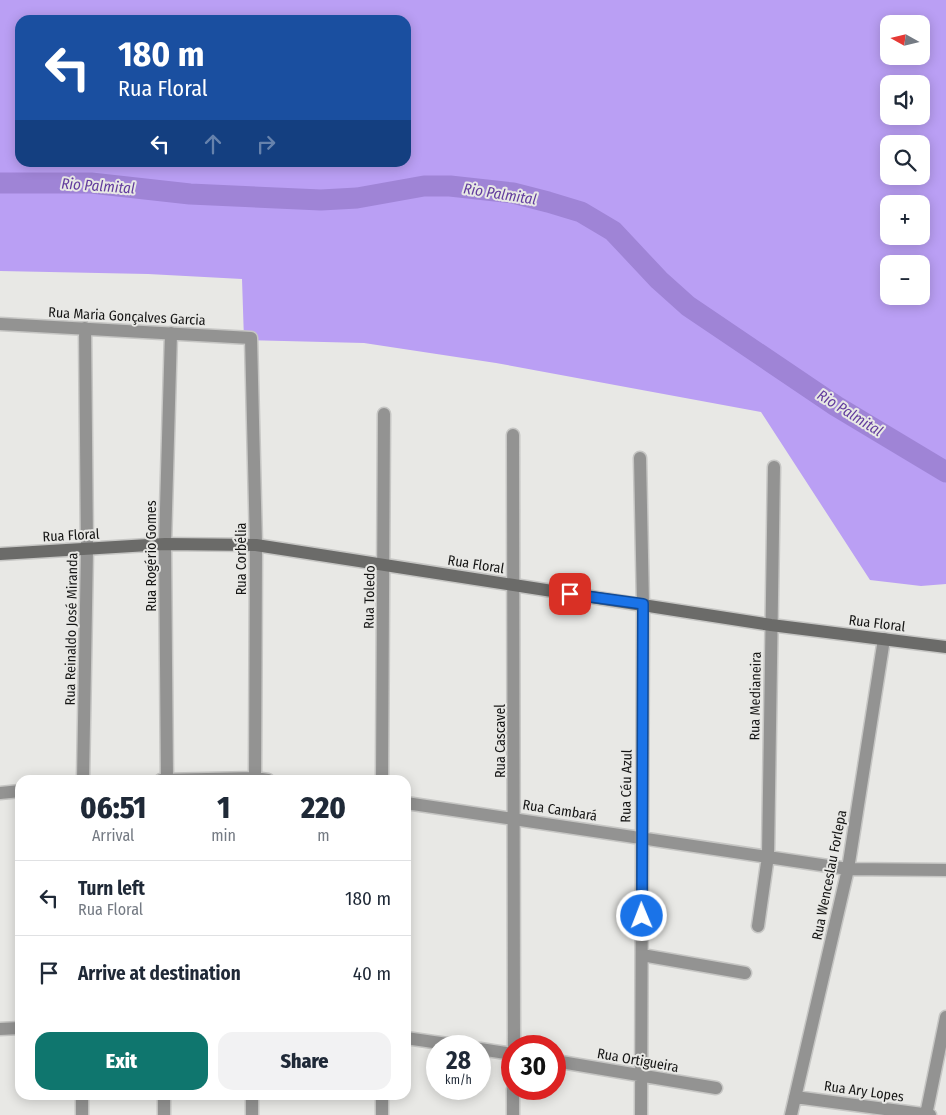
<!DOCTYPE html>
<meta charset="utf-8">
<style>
:root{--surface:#fff;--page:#f2f2f3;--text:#1f2937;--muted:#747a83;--line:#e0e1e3;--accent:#0f766e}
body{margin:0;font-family:"Fira Sans Condensed",sans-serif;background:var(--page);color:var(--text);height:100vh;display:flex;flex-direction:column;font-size:19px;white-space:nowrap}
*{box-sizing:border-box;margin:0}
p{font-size:16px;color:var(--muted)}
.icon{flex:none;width:28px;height:28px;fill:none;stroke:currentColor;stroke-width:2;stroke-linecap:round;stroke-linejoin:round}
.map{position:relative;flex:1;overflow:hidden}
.sheet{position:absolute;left:15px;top:775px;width:396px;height:325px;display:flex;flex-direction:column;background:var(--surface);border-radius:15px;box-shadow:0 2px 12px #0003}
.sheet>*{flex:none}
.hud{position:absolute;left:15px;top:15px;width:396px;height:152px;border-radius:15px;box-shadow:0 2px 12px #0003;background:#1a4fa0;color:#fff;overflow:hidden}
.needle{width:32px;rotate:278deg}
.buttons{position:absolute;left:880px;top:15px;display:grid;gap:10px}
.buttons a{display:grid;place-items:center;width:50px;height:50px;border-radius:10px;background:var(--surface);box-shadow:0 2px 12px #0003;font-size:25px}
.speed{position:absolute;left:426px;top:1035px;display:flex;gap:10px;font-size:25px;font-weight:700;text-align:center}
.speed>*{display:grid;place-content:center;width:65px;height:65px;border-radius:50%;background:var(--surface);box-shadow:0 2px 12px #0003;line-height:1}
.speed small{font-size:12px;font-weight:400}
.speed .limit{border:8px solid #d22;background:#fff;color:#111}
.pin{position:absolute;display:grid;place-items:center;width:42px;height:42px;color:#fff;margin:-21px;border-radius:10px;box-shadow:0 2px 8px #0006}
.me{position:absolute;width:55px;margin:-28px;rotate:359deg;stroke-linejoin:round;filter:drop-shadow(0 0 4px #0008)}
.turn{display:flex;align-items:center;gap:18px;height:105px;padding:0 20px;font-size:22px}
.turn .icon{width:65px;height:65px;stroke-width:2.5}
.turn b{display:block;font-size:35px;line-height:42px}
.lanes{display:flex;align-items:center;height:48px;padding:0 20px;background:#0003;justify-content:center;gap:25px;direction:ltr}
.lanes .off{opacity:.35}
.eta{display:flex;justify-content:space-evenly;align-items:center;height:85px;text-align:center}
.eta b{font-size:30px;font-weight:800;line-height:35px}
.action{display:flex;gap:10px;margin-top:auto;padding:10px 20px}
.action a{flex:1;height:58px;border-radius:15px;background:var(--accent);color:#fff;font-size:20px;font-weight:800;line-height:58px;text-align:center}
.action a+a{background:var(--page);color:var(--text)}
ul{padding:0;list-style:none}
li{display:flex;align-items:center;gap:15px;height:75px;padding:0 20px;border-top:1px solid var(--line)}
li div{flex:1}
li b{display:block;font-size:19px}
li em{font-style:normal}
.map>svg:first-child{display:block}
</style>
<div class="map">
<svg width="946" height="1115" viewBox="0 0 946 1115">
<rect width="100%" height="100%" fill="#e8e8e5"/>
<path fill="#ba9ff4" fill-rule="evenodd" d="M0,0H946V584L921,586L870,580L761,412L496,363L364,343L244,340L242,279L148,274L0,271ZM20,20H406V162H20ZM889,24H921V56H889ZM889,84H921V116H889ZM889,144H921V176H889ZM889,204H921V236H889ZM889,264H921V296H889Z"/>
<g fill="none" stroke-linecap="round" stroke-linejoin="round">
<path stroke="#9f84d6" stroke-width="21" d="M0,183H91L190,194L321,200L357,198L424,186H450L513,193L548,202L581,212L613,231L659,280L688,306L836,406L946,472"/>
<g stroke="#c6c6c4" stroke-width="15">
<path id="street" d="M0,324L251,338L256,545L255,780
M513,435L514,1046
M640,458L643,605L641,1115
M83,780L87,549L85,328
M161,780L255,778L268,780
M167,780L165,544L171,333
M382,780L384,414
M0,793L20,791
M406,803L848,869L946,870
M758,926L768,856L774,467
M642,955L745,973
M0,1029L20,1028
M406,1038L461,1046
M480,1049L512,1054
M555,1061L716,1088
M82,1095V1115
M382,1095V1115
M795,1097L930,1115
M164,1115V1095
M252,1115V1095
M513,1115V1089
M791,1115L848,869L884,639
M926,1115L946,1017"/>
</g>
<g stroke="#c6c6c4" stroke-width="15">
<path id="secondary" d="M0,554L165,544L256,545L771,625L946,647"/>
</g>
<use href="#street" stroke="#939392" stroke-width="12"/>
<use href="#secondary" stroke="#6b6b69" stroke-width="12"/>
</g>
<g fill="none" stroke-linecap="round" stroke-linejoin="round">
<g stroke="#114b97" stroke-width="12">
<path id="route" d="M570,594L643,604L642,916"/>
</g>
<use href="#route" stroke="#1a73e8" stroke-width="9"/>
</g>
<g text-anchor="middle" stroke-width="4" stroke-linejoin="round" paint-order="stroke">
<g font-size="14" fill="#151514" stroke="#e8e8e5">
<text transform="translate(127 316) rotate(3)" y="5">Rua Maria Gonçalves Garcia</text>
<text transform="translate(71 535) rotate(-3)" y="5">Rua Floral</text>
<text transform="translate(151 556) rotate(-90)" y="5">Rua Rogério Gomes</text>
<text transform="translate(241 559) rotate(-90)" y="5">Rua Corbélia</text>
<text transform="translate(476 564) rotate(9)" y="5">Rua Floral</text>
<text transform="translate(369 597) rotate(-89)" y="5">Rua Toledo</text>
<text transform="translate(877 623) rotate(7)" y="5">Rua Floral</text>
<text transform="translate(71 629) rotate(-89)" y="5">Rua Reinaldo José Miranda</text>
<text transform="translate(755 696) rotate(-89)" y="5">Rua Medianeira</text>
<text transform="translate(500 741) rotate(-90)" y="5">Rua Cascavel</text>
<text transform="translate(626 786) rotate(-89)" y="5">Rua Céu Azul</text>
<text transform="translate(560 810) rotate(9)" y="5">Rua Cambará</text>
<text transform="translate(829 875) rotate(-79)" y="5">Rua Wenceslau Forlepa</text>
<text transform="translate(638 1060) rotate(10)" y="5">Rua Ortigueira</text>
<text transform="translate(864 1091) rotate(8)" y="5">Rua Ary Lopes</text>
</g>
<g font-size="15" font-style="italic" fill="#623c9d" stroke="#e8e8e5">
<text transform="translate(98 186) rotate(4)" y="5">Rio Palmital</text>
<text transform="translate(500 194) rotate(9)" y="5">Rio Palmital</text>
<text transform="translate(850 413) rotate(32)" y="5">Rio Palmital</text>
</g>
</g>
</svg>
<div class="buttons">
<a><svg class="needle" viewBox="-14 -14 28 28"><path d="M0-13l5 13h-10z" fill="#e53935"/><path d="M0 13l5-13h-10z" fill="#747a83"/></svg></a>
<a><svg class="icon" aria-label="sound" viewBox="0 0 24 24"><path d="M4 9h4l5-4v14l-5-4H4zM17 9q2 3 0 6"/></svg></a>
<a><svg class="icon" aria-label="search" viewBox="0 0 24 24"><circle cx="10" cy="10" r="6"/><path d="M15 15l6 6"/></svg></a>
<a>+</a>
<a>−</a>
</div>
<div class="speed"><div>28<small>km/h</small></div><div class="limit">30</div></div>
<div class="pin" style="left:570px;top:594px;background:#d93025"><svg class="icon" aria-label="arrive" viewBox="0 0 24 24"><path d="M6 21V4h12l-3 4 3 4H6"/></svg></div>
<svg class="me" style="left:642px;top:916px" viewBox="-20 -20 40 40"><circle r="17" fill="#1a73e8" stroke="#fff" stroke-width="3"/><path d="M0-11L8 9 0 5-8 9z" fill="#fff"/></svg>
<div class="hud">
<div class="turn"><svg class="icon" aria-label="left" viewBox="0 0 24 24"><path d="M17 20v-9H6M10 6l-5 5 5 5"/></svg><div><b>180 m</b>Rua Floral</div></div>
<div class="lanes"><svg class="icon" aria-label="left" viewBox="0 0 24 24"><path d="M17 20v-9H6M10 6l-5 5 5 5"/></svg><svg class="icon off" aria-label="ahead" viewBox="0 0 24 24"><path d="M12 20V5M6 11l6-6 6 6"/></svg><svg class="icon off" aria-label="right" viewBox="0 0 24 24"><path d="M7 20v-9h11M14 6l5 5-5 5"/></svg></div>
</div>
<section class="sheet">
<div class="eta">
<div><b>06:51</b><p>Arrival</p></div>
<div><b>1</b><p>min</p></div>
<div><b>220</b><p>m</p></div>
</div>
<ul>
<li><svg class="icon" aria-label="left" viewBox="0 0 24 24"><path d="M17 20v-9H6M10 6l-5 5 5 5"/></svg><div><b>Turn left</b><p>Rua Floral</p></div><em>180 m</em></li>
<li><svg class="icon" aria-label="arrive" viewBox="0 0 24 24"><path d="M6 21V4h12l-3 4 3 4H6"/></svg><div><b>Arrive at destination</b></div><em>40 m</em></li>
</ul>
<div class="action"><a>Exit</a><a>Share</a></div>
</section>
</div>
